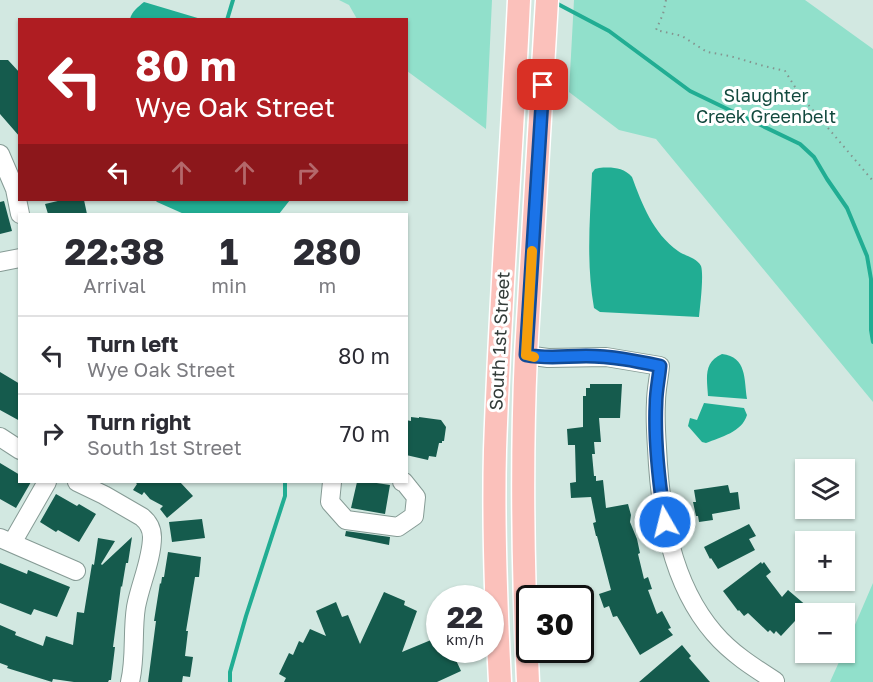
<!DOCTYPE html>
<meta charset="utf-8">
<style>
:root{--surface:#fff;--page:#f2f2f3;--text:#2b2b33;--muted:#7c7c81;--line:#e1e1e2}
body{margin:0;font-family:"Golos Text",sans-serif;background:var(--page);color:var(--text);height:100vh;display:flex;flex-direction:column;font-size:22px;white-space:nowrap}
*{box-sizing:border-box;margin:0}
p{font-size:20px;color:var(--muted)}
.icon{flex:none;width:33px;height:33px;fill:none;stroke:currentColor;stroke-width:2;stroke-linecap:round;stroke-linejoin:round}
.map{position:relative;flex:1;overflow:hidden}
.side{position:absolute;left:18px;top:213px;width:390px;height:270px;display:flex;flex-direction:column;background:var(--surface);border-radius:0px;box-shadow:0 2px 4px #0004}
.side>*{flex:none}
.banner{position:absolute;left:18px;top:18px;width:390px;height:183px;border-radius:0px;box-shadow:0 2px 4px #0004;background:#af1d22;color:#fff;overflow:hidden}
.tools{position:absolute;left:795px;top:459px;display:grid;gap:12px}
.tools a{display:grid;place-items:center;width:60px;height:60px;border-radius:0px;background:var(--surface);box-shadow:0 2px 4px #0004;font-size:30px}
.speed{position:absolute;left:426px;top:585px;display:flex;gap:12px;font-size:30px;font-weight:700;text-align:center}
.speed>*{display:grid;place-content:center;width:78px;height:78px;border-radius:50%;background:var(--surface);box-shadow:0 2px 4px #0004;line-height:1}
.speed small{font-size:15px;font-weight:400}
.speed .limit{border:3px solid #111;border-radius:9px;background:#fff;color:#111}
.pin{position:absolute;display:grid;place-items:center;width:51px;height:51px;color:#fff;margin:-26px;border-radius:12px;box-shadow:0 3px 9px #0006}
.me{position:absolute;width:66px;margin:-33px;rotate:352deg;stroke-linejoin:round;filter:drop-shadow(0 0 4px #0008)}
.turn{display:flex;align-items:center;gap:21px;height:126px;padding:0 18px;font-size:27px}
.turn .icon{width:78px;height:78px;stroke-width:2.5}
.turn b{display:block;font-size:42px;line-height:51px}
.lanes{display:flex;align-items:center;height:57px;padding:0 18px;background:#0003;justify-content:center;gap:30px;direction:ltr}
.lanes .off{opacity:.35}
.eta{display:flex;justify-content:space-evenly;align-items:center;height:102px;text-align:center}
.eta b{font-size:36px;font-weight:700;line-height:42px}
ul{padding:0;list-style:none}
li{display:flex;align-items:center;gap:18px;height:78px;padding:0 18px;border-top:2px solid var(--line)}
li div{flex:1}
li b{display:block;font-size:22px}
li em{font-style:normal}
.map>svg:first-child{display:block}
</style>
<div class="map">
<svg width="873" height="682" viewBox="0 0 873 682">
<rect width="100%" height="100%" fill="#d2e8e1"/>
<path fill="#91e0cb" d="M339,0H492L486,129L407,71L406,20L357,19L349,5Z
M574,0H805L873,49V402L656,139L619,130L569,92Z
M873,583V682H830L843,653L844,652L845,648Z"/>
<path fill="#21ad93" d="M144,2L201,19H130C132,11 138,7 144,2Z
M599,168C611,167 623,167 632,177C642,204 653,233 678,251C685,256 697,258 701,266C704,275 700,307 699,317L600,312L594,308C586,262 590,220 592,173L595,169Z
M155,200H290L279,214H184L157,202Z
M722,354C747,357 744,379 747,399L708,396C707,379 703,362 722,354Z
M704,403L744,408L747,415C742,432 721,437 706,443L702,442L688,426L690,418L697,420Z"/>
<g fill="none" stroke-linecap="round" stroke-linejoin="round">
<path stroke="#21ad93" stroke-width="4" d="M554,2L609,31L690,91L800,144L814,157L827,179L847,208L867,256L871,279V330L873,342
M227,20L233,0
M230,682V672L246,616L285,496V482"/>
</g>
<path fill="#155b4d" d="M0,60H8L20,73V137L0,114Z
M62,200H84L87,214H48L45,204Z
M4,201L12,231L0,234V202Z
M0,372L20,384V421L0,410Z
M590,384H622L620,418H599L601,442H594L595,454H592L594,476H596V481L603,480L606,508L628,504L631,515L630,522L637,539L640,553L638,554L644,579L648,577L652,589L648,590L657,614L662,611L671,628L668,629L673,635L640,655L617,616L613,617L609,606L604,608L599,594L611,590L597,536H596L593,523L596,522L591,497L571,498L570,483L576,482L575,445H568L567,429L583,427V396H586V388H590Z
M411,417L419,418V417L441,420L446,427L444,441H442V443H439L436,457L429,456L428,460L406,455V420L411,421Z
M0,463L20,475V482H31L16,508L0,499Z
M135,482H180L193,496L167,518L160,509L163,506L150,499L144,492L142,495L133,490L137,484Z
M357,482H370L390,485L385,514L351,508Z
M728,485L730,493L738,492L740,509L712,514L713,520L699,522L698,516H696L693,502H696L694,490Z
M56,494L77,506L79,504L96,514L79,542L58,530L56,532L40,522Z
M202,519L205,538L172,542L169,522Z
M749,524L756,536L749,539L755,550L718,569L711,558L710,559L704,547Z
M346,531L390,537L389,545L345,536Z
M132,537L128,563H126L122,587L121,586L113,647H115L111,680H109L108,682H74L53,679L52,682L7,668L8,666L0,663V625L16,632L15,635L43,646L46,636L73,645L77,612L84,613L92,564L94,565L98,538L115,541L101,564L102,565Z
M168,552L201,557L199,577H195L186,631H188L185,656L193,657L190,677L183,676L182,682H148L156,621H154L160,583L161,584L162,577H164Z
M761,562L762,564L764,562L771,572L766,576L782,597L788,590L808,607L781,636L776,631L774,634L770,630L768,632L748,613L744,616L739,610L738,611L723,591Z
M0,563L27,574L28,570L70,587L57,617L34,609L31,615L0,603Z
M384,592L405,601L404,605L417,611L402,652L431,640L432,641L440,638V650H474L455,658L461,671L437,682H284L286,678L279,674L289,653L293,655L299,641L303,643L310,629L326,636L316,611L336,602L342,617L348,615L360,644Z
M682,645L691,656L689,658L710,682H639Z"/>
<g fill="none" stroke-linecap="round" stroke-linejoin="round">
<g stroke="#869b95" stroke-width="20">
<path id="minor" d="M0,154L15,189L20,214
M0,262L20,258
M526,355L548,358L606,357L660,366C659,378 656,390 656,402C655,417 656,433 657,448C660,512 671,583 714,633C731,653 753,667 775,681
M0,437L20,450
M77,482L104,495L142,517C148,522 152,529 152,537C152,559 140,585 136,607C132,632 136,657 130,682
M332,482L330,502L346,520L398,527L414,516L416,497L404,482H402
M0,538L76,571
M12,543L47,482"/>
</g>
<g stroke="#fff" stroke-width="25">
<path id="major" d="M500,682C496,605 493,527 495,450C500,300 512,150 519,0
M528,682C523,573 521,464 526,354C532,236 541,118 547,0"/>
</g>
<path stroke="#84948f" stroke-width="2" stroke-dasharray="1.5 4.5" stroke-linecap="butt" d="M666,0L663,14L656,30L682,36L707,52L730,56L764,66L785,71L800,95L873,181"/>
<use href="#minor" stroke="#fff" stroke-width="18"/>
<use href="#major" stroke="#fbc1bb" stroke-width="22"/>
</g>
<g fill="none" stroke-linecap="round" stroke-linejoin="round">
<g stroke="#114b97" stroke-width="15">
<path id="route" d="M543,85L526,355C547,359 566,356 586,356C612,356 636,361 660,366C659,378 656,391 656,403C654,443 659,483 665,522"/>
</g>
<use href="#route" stroke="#1a73e8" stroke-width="10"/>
<path stroke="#f59e0b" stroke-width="10" d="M532,251L526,355L534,357"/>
</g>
<g text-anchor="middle" stroke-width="6" stroke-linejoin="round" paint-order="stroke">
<g font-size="18" fill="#12493e" stroke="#fff">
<text x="766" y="102">Slaughter<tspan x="766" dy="21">Creek Greenbelt</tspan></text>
</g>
<g font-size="18" fill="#333c39" stroke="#fff">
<text transform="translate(500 341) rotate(-87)" y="6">South 1st Street</text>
</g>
</g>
</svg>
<div class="tools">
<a><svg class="icon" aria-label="layers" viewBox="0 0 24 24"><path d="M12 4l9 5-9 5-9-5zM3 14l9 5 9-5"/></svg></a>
<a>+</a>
<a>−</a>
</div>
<div class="speed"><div>22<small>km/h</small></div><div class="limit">30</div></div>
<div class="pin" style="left:543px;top:85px;background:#d93025"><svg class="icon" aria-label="arrive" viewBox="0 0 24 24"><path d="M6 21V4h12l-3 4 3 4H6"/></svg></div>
<svg class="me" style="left:665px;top:522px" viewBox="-20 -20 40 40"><circle r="17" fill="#1a73e8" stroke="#fff" stroke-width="3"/><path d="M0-11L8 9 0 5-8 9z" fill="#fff"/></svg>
<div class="banner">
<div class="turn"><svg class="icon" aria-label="left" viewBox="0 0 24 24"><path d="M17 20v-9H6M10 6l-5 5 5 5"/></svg><div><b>80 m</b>Wye Oak Street</div></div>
<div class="lanes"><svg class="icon" aria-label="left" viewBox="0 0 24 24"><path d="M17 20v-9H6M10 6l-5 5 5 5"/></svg><svg class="icon off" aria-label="ahead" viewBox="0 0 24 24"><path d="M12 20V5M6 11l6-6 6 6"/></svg><svg class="icon off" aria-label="ahead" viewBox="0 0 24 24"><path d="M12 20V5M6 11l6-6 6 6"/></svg><svg class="icon off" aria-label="right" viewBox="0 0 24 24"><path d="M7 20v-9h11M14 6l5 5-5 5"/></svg></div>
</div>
<section class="side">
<div class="eta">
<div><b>22:38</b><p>Arrival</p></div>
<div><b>1</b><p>min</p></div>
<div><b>280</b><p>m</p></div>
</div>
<ul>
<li><svg class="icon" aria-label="left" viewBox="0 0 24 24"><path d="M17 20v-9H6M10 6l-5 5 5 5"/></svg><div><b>Turn left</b><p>Wye Oak Street</p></div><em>80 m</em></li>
<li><svg class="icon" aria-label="right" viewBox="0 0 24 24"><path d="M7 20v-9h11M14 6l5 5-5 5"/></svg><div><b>Turn right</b><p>South 1st Street</p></div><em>70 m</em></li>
</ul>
</section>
</div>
